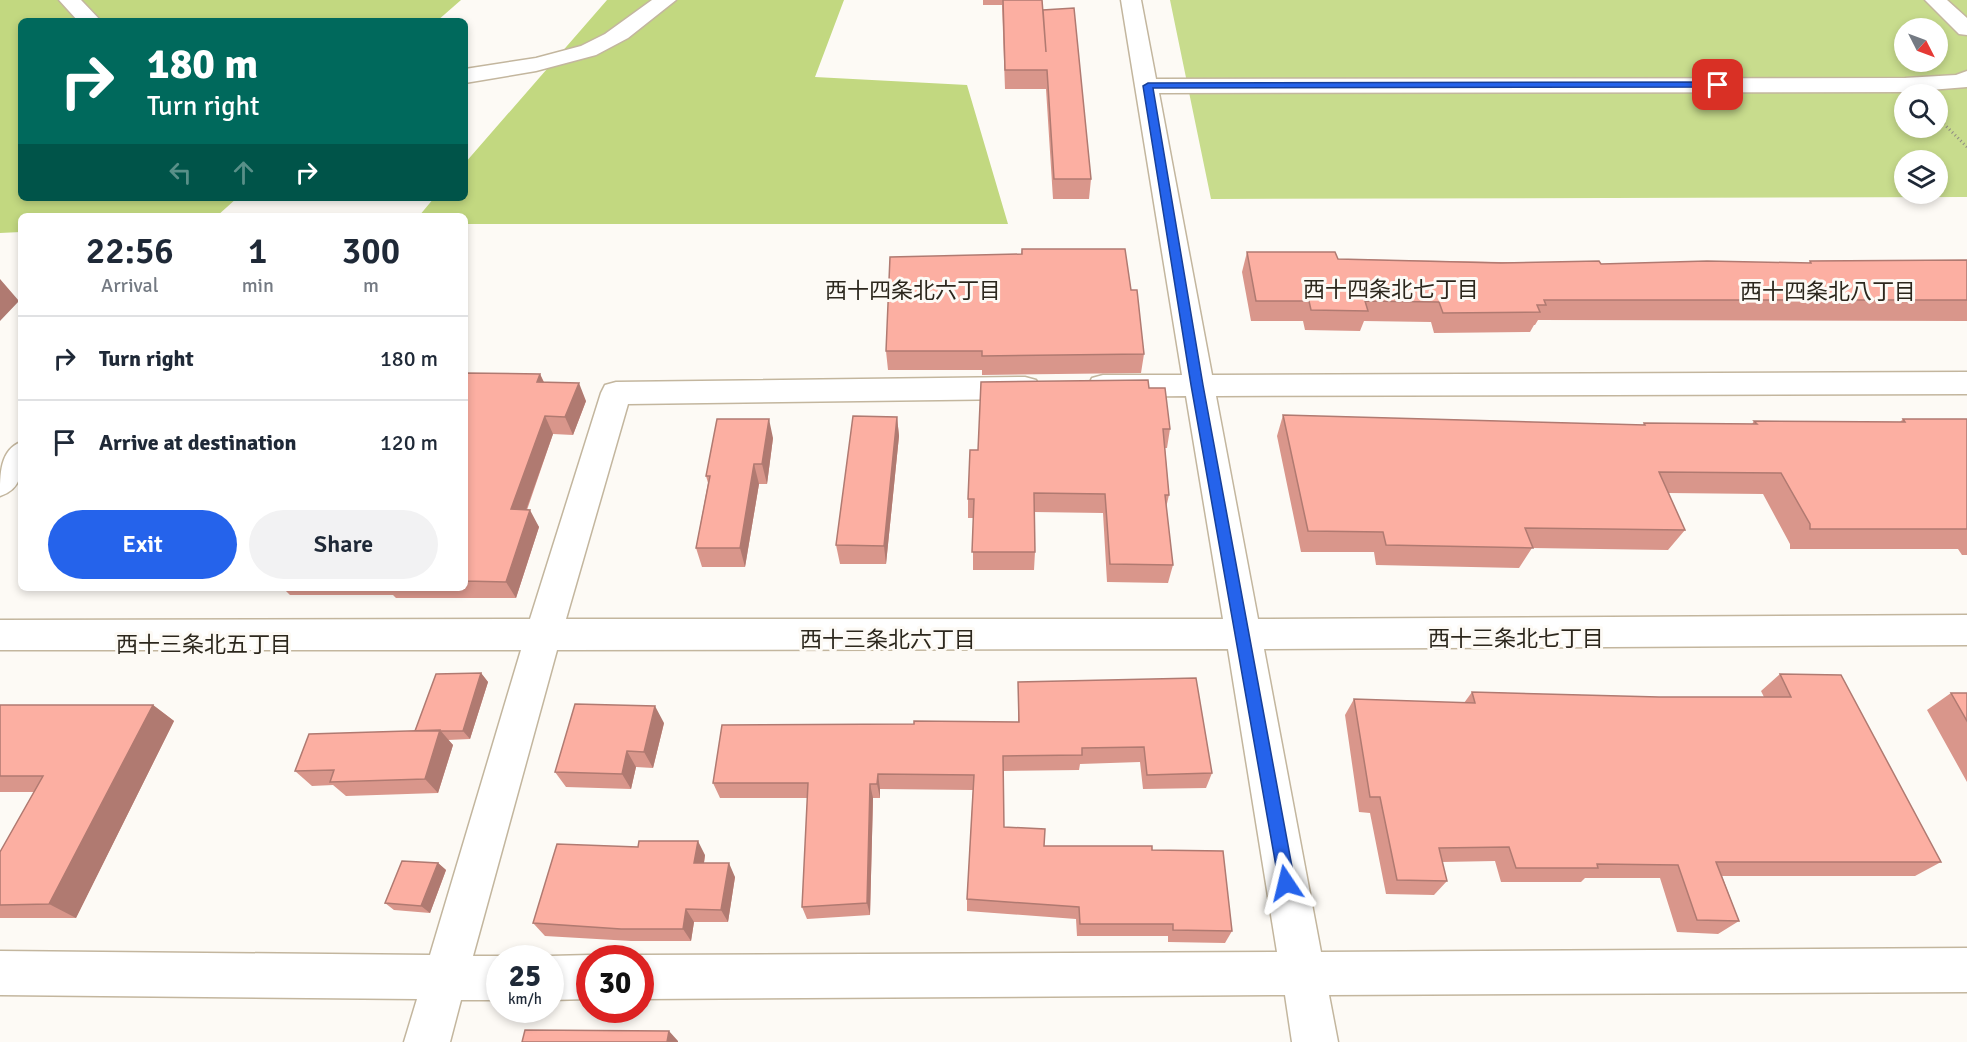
<!DOCTYPE html>
<meta charset="utf-8">
<style>
:root{--surface:#fff;--page:#f2f2f3;--text:#1f2937;--muted:#747a83;--line:#e0e1e3;--accent:#2563eb}
body{margin:0;font-family:Signika,"Noto Sans JP",sans-serif;background:var(--page);color:var(--text);height:100vh;display:flex;flex-direction:column;font-size:22px;white-space:nowrap}
*{box-sizing:border-box;margin:0}
p{font-size:20px;color:var(--muted)}
.icon{flex:none;width:33px;height:33px;fill:none;stroke:currentColor;stroke-width:2;stroke-linecap:round;stroke-linejoin:round}
.map{position:relative;flex:1;overflow:hidden}
.sheet{position:absolute;left:18px;top:213px;width:450px;height:378px;display:flex;flex-direction:column;background:var(--surface);border-radius:9px;box-shadow:0 3px 9px #0003}
.sheet>*{flex:none}
.top-card{position:absolute;left:18px;top:18px;width:450px;height:183px;border-radius:9px;box-shadow:0 3px 9px #0003;background:#00695c;color:#fff;overflow:hidden}
.needle{width:39px;rotate:132deg}
.tools{position:absolute;left:1894px;top:18px;display:grid;gap:12px}
.tools a{display:grid;place-items:center;width:54px;height:54px;border-radius:50%;background:var(--surface);box-shadow:0 3px 9px #0003;font-size:30px}
.speed{position:absolute;left:486px;top:945px;display:flex;gap:12px;font-size:30px;font-weight:700;text-align:center}
.speed>*{display:grid;place-content:center;width:78px;height:78px;border-radius:50%;background:var(--surface);box-shadow:0 3px 9px #0003;line-height:1}
.speed small{font-size:15px;font-weight:400}
.speed .limit{border:9px solid #d22;background:#fff;color:#111}
.pin{position:absolute;display:grid;place-items:center;width:51px;height:51px;color:#fff;margin:-26px;border-radius:12px;box-shadow:0 3px 9px #0006}
.me{position:absolute;width:66px;margin:-33px;rotate:350deg;stroke-linejoin:round;filter:drop-shadow(0 0 4px #0008)}
.turn{display:flex;align-items:center;gap:21px;height:126px;padding:0 30px;font-size:27px}
.turn .icon{width:78px;height:78px;stroke-width:2.5}
.turn b{display:block;font-size:42px;line-height:51px}
.lanes{display:flex;align-items:center;height:57px;padding:0 30px;background:#0003;justify-content:center;gap:30px;direction:ltr}
.lanes .off{opacity:.35}
.eta{display:flex;justify-content:space-evenly;align-items:center;height:102px;text-align:center}
.eta b{font-size:36px;font-weight:600;line-height:42px}
.cta{display:flex;gap:12px;margin-top:auto;padding:12px 30px}
.cta a{flex:1;height:69px;border-radius:36px;background:var(--accent);color:#fff;font-size:24px;font-weight:600;line-height:69px;text-align:center}
.cta a+a{background:var(--page);color:var(--text)}
ul{padding:0;list-style:none}
li{display:flex;align-items:center;gap:18px;height:84px;padding:0 30px;border-top:2px solid var(--line)}
li div{flex:1}
li b{display:block;font-size:22px}
li em{font-style:normal}
.map>svg:first-child{display:block}
</style>
<div class="map">
<svg width="1967" height="1042" viewBox="0 0 1967 1042">
<rect width="100%" height="100%" fill="#fdfaf5"/>
<path fill="#c8dc8d" fill-rule="evenodd" d="M1170,0H1967V197L1211,199ZM1905,28H1938V62H1905ZM1905,94H1938V128H1905ZM1905,160H1938V194H1905Z"/>
<path fill="#c2d880" d="M0,0H461L437,21H21V198H237L217,216H21V232L0,233Z
M607,0H844L815,77L967,85L1008,224H465V216H419L434,198H465V163Z"/>
<g fill="none" stroke-linecap="round" stroke-linejoin="round">
<g stroke="#c3b69e" stroke-width="3">
<path id="minor" d="M59,0H81L101,21H78Z
M652,0H676L628,38L596,55L536,71L465,83V69L536,58L581,46L605,34Z
M1121,0H1141L1156,79L1905,78L1956,75L1967,71V87L1905,92L1159,93L1212,375L1967,372V394L1216,396L1258,619L1967,615V645L1264,649L1321,952L1967,948V992L1329,995L1338,1042H1292L1285,995L640,999V958H632L640,955L1277,952L1228,649L557,650L473,956H500L506,958H500V1000H461L450,1042H404L417,999L0,995V951L430,955L521,650H0V620L530,619L601,393L605,385L616,382L1025,377L1036,380L1040,388L1036,396L1025,399L628,404L566,619H1223L1186,396L1103,397L1092,394L1088,386L1092,378L1103,375H1182Z
M1925,0H1947L1967,18V35L1959,34Z
M21,442C21,465 26,488 0,496C0,474 0,450 21,442Z
M590,955L598,958H590V999L550,1000V958H544L550,956Z"/>
</g>
<path stroke="#8e8a82" stroke-width="3" stroke-dasharray="1 3" stroke-linecap="butt" d="M1938,118L1967,147"/>
<use href="#minor" fill="#fff" fill-rule="evenodd"/>
</g>
<path fill="#d9968b" d="M983,0H1042L1043,16L1091,179L1089,199H1053L1046,89H1005L1002,5H983Z
M1022,249L1131,290L1144,354L1141,373L982,375V370H888L886,351L1021,254Z
M1247,252L1338,259L1601,264L1809,263L1810,261L1967,260V321L1538,320L1535,325H1534L1530,332L1434,333L1431,322L1364,321L1360,331L1305,330L1303,321H1251L1242,272Z
M465,374H540L544,382L586,401L573,435L553,434L527,510L539,527L516,598H396L393,595H290L283,588H465Z
M1149,388L1170,429L1167,448H1165L1169,495L1166,508L1173,565L1168,583L1107,582L1103,513L1034,512L1035,552L1034,570H973V518H968V499L978,450Z
M1283,415L1643,425L1644,423L1752,424L1754,421L1900,422L1903,419H1967V555H1962L1958,549H1790V544L1763,494L1668,493L1685,530L1668,550L1532,548L1519,568L1376,565L1374,552H1301L1277,436Z
M897,417L899,436L886,564H840L836,545Z
M773,438L767,484H759L745,567H702L696,548L708,483L706,476Z
M481,673L488,682L470,739L448,740L453,745L438,793L346,796L333,785L312,786L295,771L415,731Z
M1780,674L1941,862L1915,876H1722L1739,921L1718,934L1677,932L1660,878H1585L1581,882H1501L1495,861L1442,862L1447,881L1434,895L1386,894L1370,813L1359,812L1345,715L1354,699L1464,703L1472,692L1659,697H1764L1761,691Z
M1018,682L1212,773L1206,788L1143,789L1140,762L1080,764L1079,770L1003,771L1004,827L1044,846L1152,850L1232,931L1225,943L1168,942V936H1077L1076,919L967,911V899L973,790L880,789V798H873L870,915L807,919L802,907L808,798H720L713,783L914,724L1018,722Z
M1951,693H1967V782L1927,710Z
M0,705H153L174,721L76,918H0V852L34,792H0Z
M664,723L653,768L636,767L631,789L566,787L555,772Z
M705,855L704,863L735,877L728,922H694L691,941H631L545,936L533,923Z
M438,863L446,870L430,913L394,910L385,903Z"/>
<path fill="#b07a71" d="M0,279L19,301L0,321Z
M540,374L548,392L537,382Z
M579,383L586,401L573,435L565,417Z
M545,416L553,434L520,527L511,509Z
M897,417L899,436L886,564L884,546Z
M769,419L773,438L767,484L762,464Z
M754,464L759,484L745,567L740,548Z
M530,510L539,527L516,598L506,582Z
M481,673L488,682L470,739L463,731Z
M153,705L174,721L76,918L49,904Z
M655,706L664,723L653,768L644,752Z
M440,730L453,745L438,793L425,779Z
M627,751L636,767L631,789L622,774Z
M878,774L880,789V798L877,784Z
M870,784L873,798L870,915L867,903Z
M698,841L705,855L702,876L694,863Z
M438,863L446,870L430,913L421,906Z
M729,863L735,877L728,922L721,910Z
M686,909L694,922L691,941L683,929Z
M669,1031L678,1041V1042H667Z"/>
<path fill="#fcafa2" stroke="#b07a71" stroke-width="1.5" d="M1003,0H1042L1046,52L1043,10L1074,8L1091,179H1054L1047,70H1005Z
M1022,249H1125L1131,290H1137L1144,354L982,356V351H886L890,257L1022,254Z
M1247,252H1335L1338,259L1501,263L1599,261L1601,264L1707,261L1811,263L1810,261L1967,260V300H1544L1546,305H1537L1540,312L1443,313L1439,302L1365,301L1368,311L1311,310L1309,301H1256Z
M465,373L540,374L537,382L579,383L565,417L545,416L511,509L530,510L506,582L465,581Z
M1148,380L1149,388H1165L1170,429H1163L1169,495H1165L1173,565L1110,564L1105,494L1034,493L1035,552H972L974,499H968L970,450H978L981,382Z
M1283,415L1645,425L1644,423L1757,424L1754,421L1905,422L1903,419H1967V529H1810V524L1781,473L1659,472L1685,530L1525,528L1533,548L1386,545L1383,532L1308,531Z
M853,416L897,417L884,546L836,545Z
M717,419H769L762,464H754L740,548H696L710,476H706Z
M481,673L463,731H415L436,674Z
M1780,674L1841,675L1941,862H1716L1739,921L1697,920L1678,865L1597,864L1598,868H1516L1509,847L1439,848L1447,881L1397,880L1380,797H1370L1354,699L1475,703L1472,692L1659,697H1791Z
M1196,678L1212,773L1147,775L1144,747L1082,748V755L1003,756L1004,827L1045,829L1044,846H1152V850L1223,851L1232,931L1173,930V924H1080L1079,907L967,899L974,775L878,774L877,784H870L867,903L802,907L808,783H713L722,725L914,724V721L1019,722L1018,682Z
M1951,693H1967V721Z
M575,704L655,706L644,752L627,751L622,774L555,772Z
M0,705H153L49,904L0,905V852L43,776H0Z
M440,730L425,779L330,782L334,770L295,771L309,734Z
M639,841H698L694,863H729L721,910L686,909L683,929H621L533,923L557,844L638,847Z
M402,861L438,863L421,906L385,903Z
M525,1030L669,1031L667,1042H522Z"/>
<path fill="#2563eb" stroke="#184099" stroke-width="1.5" d="M1718,82L1721,83V87L1153,88L1203,385L1295,883L1292,889L1286,892L1280,889L1191,385L1143,86L1148,83Z"/>
<g text-anchor="middle" stroke-width="6" stroke-linejoin="round" paint-order="stroke">
<g font-size="22" fill="#2c271d" stroke="#fdfaf5">
<text x="1391" y="297">西十四条北七丁目</text>
<text x="913" y="298">西十四条北六丁目</text>
<text x="1828" y="299">西十四条北八丁目</text>
<text x="1516" y="646">西十三条北七丁目</text>
<text x="888" y="647">西十三条北六丁目</text>
<text x="204" y="652">西十三条北五丁目</text>
</g>
</g>
</svg>
<div class="tools">
<a><svg class="needle" viewBox="-14 -14 28 28"><path d="M0-13l5 13h-10z" fill="#e53935"/><path d="M0 13l5-13h-10z" fill="#747a83"/></svg></a>
<a><svg class="icon" aria-label="search" viewBox="0 0 24 24"><circle cx="10" cy="10" r="6"/><path d="M15 15l6 6"/></svg></a>
<a><svg class="icon" aria-label="layers" viewBox="0 0 24 24"><path d="M12 4l9 5-9 5-9-5zM3 14l9 5 9-5"/></svg></a>
</div>
<div class="speed"><div>25<small>km/h</small></div><div class="limit">30</div></div>
<div class="pin" style="left:1718px;top:85px;background:#d93025"><svg class="icon" aria-label="arrive" viewBox="0 0 24 24"><path d="M6 21V4h12l-3 4 3 4H6"/></svg></div>
<svg class="me" style="left:1286px;top:883px" viewBox="-20 -20 40 40"><path d="M0-17L14 15 0 8-14 15z" fill="#2563eb" stroke="#fff" stroke-width="4"/></svg>
<div class="top-card">
<div class="turn"><svg class="icon" aria-label="right" viewBox="0 0 24 24"><path d="M7 20v-9h11M14 6l5 5-5 5"/></svg><div><b>180 m</b>Turn right</div></div>
<div class="lanes"><svg class="icon off" aria-label="left" viewBox="0 0 24 24"><path d="M17 20v-9H6M10 6l-5 5 5 5"/></svg><svg class="icon off" aria-label="ahead" viewBox="0 0 24 24"><path d="M12 20V5M6 11l6-6 6 6"/></svg><svg class="icon" aria-label="right" viewBox="0 0 24 24"><path d="M7 20v-9h11M14 6l5 5-5 5"/></svg></div>
</div>
<section class="sheet">
<div class="eta">
<div><b>22:56</b><p>Arrival</p></div>
<div><b>1</b><p>min</p></div>
<div><b>300</b><p>m</p></div>
</div>
<ul>
<li><svg class="icon" aria-label="right" viewBox="0 0 24 24"><path d="M7 20v-9h11M14 6l5 5-5 5"/></svg><div><b>Turn right</b></div><em>180 m</em></li>
<li><svg class="icon" aria-label="arrive" viewBox="0 0 24 24"><path d="M6 21V4h12l-3 4 3 4H6"/></svg><div><b>Arrive at destination</b></div><em>120 m</em></li>
</ul>
<div class="cta"><a>Exit</a><a>Share</a></div>
</section>
</div>
